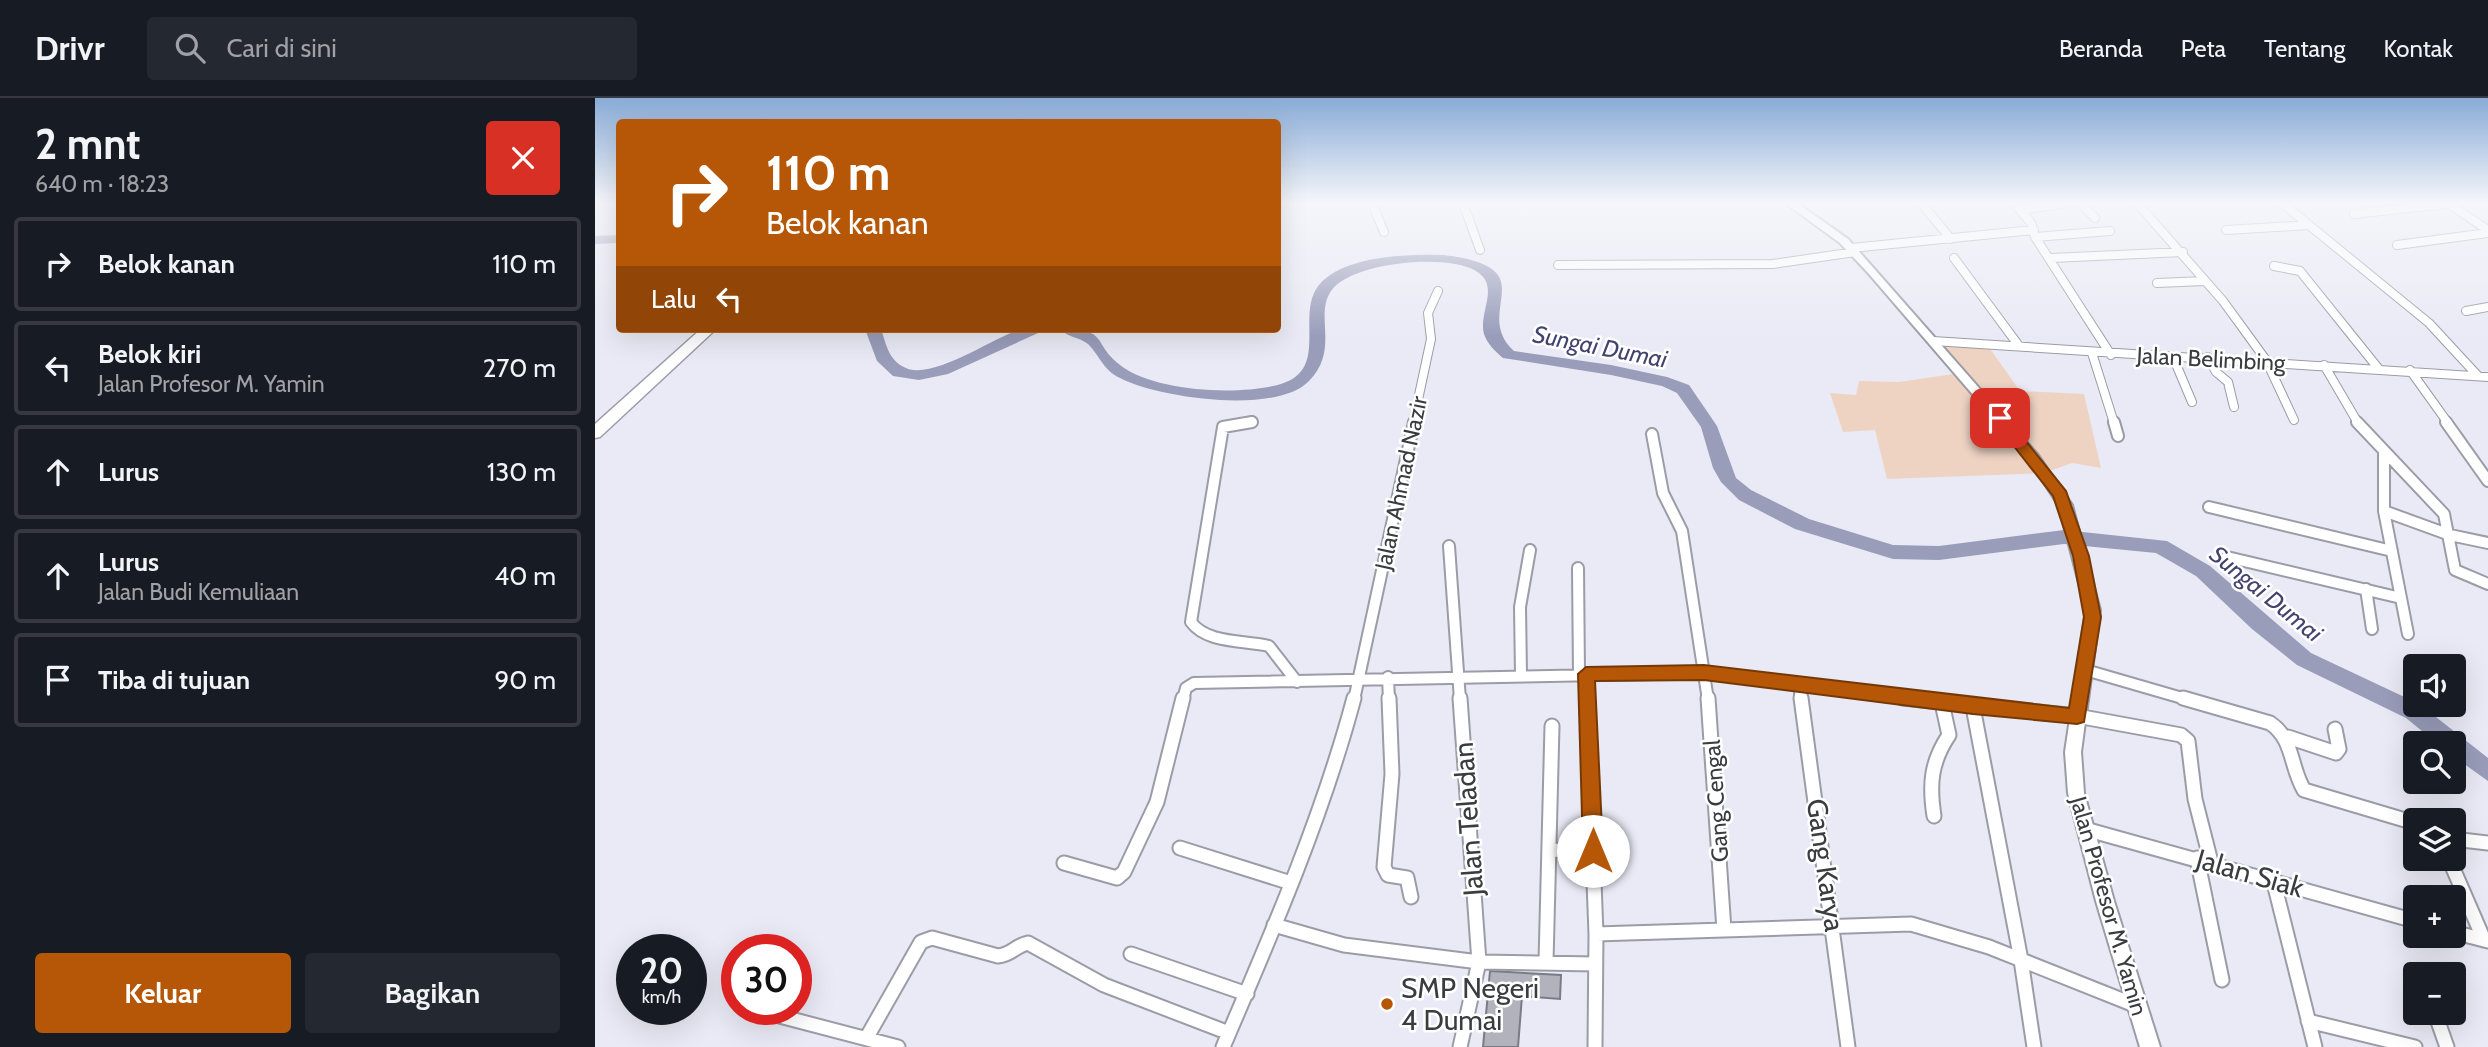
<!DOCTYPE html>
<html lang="id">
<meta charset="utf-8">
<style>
:root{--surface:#171b24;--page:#242831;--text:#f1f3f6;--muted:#9ea1a6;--line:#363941;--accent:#b65708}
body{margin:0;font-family:Cabin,sans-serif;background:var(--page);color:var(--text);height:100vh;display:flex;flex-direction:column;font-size:26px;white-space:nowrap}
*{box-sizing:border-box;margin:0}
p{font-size:23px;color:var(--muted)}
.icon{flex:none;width:38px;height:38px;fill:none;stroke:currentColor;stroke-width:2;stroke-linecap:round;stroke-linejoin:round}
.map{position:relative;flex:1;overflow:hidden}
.side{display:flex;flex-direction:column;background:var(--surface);width:595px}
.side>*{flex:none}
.hud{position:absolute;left:21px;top:21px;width:665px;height:214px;border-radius:7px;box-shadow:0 7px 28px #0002;background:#b65708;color:#fff;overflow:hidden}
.controls{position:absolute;left:1808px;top:556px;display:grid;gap:14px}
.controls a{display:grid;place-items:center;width:63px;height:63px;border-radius:7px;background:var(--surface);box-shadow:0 7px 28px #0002;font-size:35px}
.speed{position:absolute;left:21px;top:836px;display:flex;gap:14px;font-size:35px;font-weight:700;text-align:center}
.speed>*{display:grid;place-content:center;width:91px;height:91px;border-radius:50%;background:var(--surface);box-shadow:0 7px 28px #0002;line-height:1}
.speed small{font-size:18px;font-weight:400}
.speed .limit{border:10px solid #d22;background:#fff;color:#111}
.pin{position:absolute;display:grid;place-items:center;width:60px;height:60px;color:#fff;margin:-30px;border-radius:14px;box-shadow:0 4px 10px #0006}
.me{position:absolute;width:77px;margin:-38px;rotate:0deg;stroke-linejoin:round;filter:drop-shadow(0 0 5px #0008)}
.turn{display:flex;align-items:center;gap:24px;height:147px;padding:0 35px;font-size:32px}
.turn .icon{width:91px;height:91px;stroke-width:2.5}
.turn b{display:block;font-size:49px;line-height:60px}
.then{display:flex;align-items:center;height:66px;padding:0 35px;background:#0003;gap:14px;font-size:26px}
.round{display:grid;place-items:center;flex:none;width:74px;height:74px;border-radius:7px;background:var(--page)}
.overview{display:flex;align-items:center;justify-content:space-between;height:119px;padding:0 35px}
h1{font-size:42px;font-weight:700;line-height:52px}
.button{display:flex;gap:14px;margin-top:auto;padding:14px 35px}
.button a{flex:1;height:80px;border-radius:7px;background:var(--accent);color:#fff;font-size:28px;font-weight:700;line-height:80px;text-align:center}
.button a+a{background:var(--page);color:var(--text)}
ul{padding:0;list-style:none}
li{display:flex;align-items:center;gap:21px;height:94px;margin:0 14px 10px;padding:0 21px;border:4px solid var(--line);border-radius:7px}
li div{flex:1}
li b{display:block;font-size:26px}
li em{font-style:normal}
header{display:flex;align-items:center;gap:42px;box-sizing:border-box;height:98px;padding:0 35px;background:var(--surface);border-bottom:2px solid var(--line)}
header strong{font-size:33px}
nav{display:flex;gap:38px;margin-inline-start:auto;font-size:24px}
.search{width:490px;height:63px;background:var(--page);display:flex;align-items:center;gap:18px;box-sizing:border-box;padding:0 24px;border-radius:7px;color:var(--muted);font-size:26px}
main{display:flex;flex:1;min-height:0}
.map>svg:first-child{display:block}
</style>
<header>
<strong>Drivr</strong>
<div class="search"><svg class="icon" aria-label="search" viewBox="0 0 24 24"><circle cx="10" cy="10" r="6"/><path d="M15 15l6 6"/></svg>Cari di sini</div>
<nav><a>Beranda</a><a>Peta</a><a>Tentang</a><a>Kontak</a></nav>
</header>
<main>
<section class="side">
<div class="overview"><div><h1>2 mnt</h1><p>640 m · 18:23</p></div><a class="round" style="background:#d93025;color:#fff"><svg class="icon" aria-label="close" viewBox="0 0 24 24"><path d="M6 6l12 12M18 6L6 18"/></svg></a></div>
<ul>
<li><svg class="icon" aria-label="right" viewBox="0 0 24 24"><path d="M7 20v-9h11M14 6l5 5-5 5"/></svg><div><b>Belok kanan</b></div><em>110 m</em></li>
<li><svg class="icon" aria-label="left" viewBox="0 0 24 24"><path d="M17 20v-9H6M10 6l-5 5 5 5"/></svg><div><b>Belok kiri</b><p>Jalan Profesor M. Yamin</p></div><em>270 m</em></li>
<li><svg class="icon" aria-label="ahead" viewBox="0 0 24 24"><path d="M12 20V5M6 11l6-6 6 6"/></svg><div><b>Lurus</b></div><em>130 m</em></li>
<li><svg class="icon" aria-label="ahead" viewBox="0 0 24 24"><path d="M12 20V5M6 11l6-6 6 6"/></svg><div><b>Lurus</b><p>Jalan Budi Kemuliaan</p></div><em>40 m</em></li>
<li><svg class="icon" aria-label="arrive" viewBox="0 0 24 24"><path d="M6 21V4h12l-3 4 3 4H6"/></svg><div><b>Tiba di tujuan</b></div><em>90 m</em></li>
</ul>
<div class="button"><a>Keluar</a><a>Bagikan</a></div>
</section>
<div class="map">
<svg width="1893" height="949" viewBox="0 0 1893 949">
<rect width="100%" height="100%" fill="#e9eaf5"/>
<path fill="#eed3c3" d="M1341,246L1393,248L1425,293L1489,296L1506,370L1477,365L1449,375L1292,381L1280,332L1248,334L1235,295L1261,297L1264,283L1304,284L1365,275Z"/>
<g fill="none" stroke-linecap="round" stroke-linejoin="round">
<path fill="#9a9dba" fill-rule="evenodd" d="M24,137V145L0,146V138Z
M849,157C954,170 875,213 919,253L1016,267L1072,279L1094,287L1122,328L1141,380L1156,392L1214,421L1298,447L1344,448L1469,432L1572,443L1615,468L1716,555L1820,604V607L1827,608L1893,660V683L1858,658V646H1843L1811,620L1702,567L1657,531L1601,478L1561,455L1469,446L1344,462L1298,461L1200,431L1144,402L1126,384L1118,370L1106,329L1082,295L1067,288L1016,277L908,260C900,253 893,247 889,236C883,214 906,188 881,173C852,155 756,164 736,193C719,218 745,251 714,283C682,317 563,300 525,280C508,272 505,258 493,246C484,239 472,239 465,231C515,231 496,244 525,267C560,294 644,298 686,286C732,272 704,224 720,193C740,157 813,156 849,157Z
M270,231H286C291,245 293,260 307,268C333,286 397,240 424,232C433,230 443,231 452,231L353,276L324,282L298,278L282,263Z"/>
</g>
<path fill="#b1b2bc" stroke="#7a7b85" stroke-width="2" d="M895,873L966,877L965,901L927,898L923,949H888Z"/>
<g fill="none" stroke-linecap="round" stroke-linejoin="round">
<g stroke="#9b9ca6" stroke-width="10">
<path id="minor-far2" d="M777,105L789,134
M868,105L885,152
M1326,105L1356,141
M1419,105L1436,125L1440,139L1516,257
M1485,105L1500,120
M1542,105L1628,203L1671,262L1699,322
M1687,105L1834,225L1883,278
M1854,106L1893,132
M1425,112L1472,105
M1759,116L1859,105
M1631,132L1714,127
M1440,139L1515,133
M1802,147L1893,135
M1256,150L1439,132
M1359,160L1424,248
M1456,160L1588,154
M963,167L1178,166L1260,154
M1679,168L1705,173L1783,270
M1562,185L1610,183
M1871,213L1893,209
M1338,243L1893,279
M1497,255L1519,325
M1578,259L1597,304
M1613,259L1621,274L1633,284L1639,309
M1729,267L1763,325
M1815,272L1853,325
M649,325L657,324
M818,325L836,241L833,215L843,193"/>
</g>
<g stroke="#9b9ca6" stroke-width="14">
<path id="minor-far1" d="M657,324L628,329L596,524C612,546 650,542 674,548L702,584
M1519,324L1523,338
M1762,324L1849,416L1860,472L1893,486
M1851,324L1893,383
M1057,336L1068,395L1087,433L1113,602
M1789,356V413L1813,536
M1614,409L1797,453
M1789,413L1855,437L1893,445
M854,448L865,602
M1632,459L1806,500
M983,470L984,576
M1771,491L1777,531
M1487,571L1594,602
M991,576L992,602
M926,577L925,509L935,452
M793,579L794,602
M1204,585L1206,602
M588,602L591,590L599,585L1109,575L1320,602
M759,602L819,324"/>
</g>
<g stroke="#9b9ca6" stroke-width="17">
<path id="minor" d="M794,600L797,676L789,769L793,777L812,780L816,799
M865,600L884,864L865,949
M992,600L1001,836L1000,949
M1113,600L1129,832
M1206,600L1253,949
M1307,600L1482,618L1586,637L1593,643L1600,701L1616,764
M1588,600L1675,625C1699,641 1695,669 1709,692L1820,725
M1378,609L1426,862L1439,949
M1693,639L1741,655L1744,651L1740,631
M1339,718C1334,686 1336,664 1354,637L1347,605
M1490,731L1820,823
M1858,741L1893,745
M585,750L696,785
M955,752L998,753
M1602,760L1627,882
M1854,761L1889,842
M469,765L522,780L529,774L562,704L588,600
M1678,781L1720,949
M679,827L749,847L884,864L1000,866
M1858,834L1893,843
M1001,836L1316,826L1394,849L1542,908
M536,856L652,896
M951,864L957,628
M173,915L303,949
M1840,915L1852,949
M1713,923L1820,949
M272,939L326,844L337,840L403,858C416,857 420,848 433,845L509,887L634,935
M628,949C677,835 727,720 759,600"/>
</g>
<g stroke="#9b9ca6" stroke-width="4">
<path id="tertiary" d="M1190,105H1202L1253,141L1443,357L1477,407L1505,512L1486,654L1489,695L1519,803L1565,949H1545L1501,803L1473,695L1470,654L1491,512L1464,408L1435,363L1274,176L1245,145Z"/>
</g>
<g stroke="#9b9ca6" stroke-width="3">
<path id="primary" d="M106,231H121L5,339L0,340V326Z"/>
</g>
<use href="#minor-far2" stroke="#fff" stroke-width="8"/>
<use href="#minor-far1" stroke="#fff" stroke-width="10"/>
<use href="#minor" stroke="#fff" stroke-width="13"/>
<use href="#tertiary" fill="#fff" fill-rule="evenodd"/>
<use href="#primary" fill="#fff" fill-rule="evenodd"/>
</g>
<linearGradient id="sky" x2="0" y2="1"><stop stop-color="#89abd6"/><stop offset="0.44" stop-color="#f5f6fa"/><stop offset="1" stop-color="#f5f6fa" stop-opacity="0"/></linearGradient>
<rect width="1893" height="238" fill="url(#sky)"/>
<path fill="#b65708" stroke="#763905" stroke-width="2" d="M1405,316L1410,317L1471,393L1494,458L1506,519L1489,624L1482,626L1378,616L1109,582L1000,583L1008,753L1005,760L998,762L991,760L988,753L983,576L991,569L1109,567L1474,610L1489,519L1478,458L1458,398L1400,324V317Z"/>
<circle fill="#b65708" stroke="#fff" stroke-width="2.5" cx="792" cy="906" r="7"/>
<g text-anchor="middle" stroke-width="5" stroke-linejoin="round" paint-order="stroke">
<g font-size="23" fill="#3b3c40" stroke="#fff">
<text transform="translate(1616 261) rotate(3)" y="8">Jalan Belimbing</text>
<text transform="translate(806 385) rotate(-78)" y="8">Jalan Ahmad Nazir</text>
<text transform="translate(1121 703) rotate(-94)" y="8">Gang Cengal</text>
<text transform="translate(1514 808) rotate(74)" y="8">Jalan Profesor M. Yamin</text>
</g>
<g font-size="24" font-style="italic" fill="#41446f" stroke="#fff">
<text transform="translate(1005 249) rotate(11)" y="8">Sungai Dumai</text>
<text transform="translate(1671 496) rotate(39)" y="8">Sungai Dumai</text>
</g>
<g font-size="28" fill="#3b3c40" stroke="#fff">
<text transform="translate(873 721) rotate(-94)" y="10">Jalan Teladan</text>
<text transform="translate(1231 767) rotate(82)" y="10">Gang Karya</text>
<text transform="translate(1655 775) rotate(16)" y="10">Jalan Siak</text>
</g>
<g font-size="28" fill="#3b3c40" stroke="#fff" text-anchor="start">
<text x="806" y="900">SMP Negeri<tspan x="806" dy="32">4 Dumai</tspan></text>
</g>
</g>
</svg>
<div class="controls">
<a><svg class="icon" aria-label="sound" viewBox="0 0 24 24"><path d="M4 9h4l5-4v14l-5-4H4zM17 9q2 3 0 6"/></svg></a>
<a><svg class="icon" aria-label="search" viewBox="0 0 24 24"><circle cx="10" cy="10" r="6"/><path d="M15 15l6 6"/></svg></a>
<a><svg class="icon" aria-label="layers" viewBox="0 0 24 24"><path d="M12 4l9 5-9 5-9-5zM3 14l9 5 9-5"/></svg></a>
<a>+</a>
<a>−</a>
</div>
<div class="speed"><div>20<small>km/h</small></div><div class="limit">30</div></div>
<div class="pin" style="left:1405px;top:320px;background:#d93025"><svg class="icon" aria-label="arrive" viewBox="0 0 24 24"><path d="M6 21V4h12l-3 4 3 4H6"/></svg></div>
<svg class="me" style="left:998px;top:753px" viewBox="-20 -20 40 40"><circle r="19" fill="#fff"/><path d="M0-13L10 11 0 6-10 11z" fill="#b65708"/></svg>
<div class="hud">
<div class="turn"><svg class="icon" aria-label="right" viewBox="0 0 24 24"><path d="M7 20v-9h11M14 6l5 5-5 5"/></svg><div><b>110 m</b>Belok kanan</div></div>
<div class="then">Lalu<svg class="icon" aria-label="left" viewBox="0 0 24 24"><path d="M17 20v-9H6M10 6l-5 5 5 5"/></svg></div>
</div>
</div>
</main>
